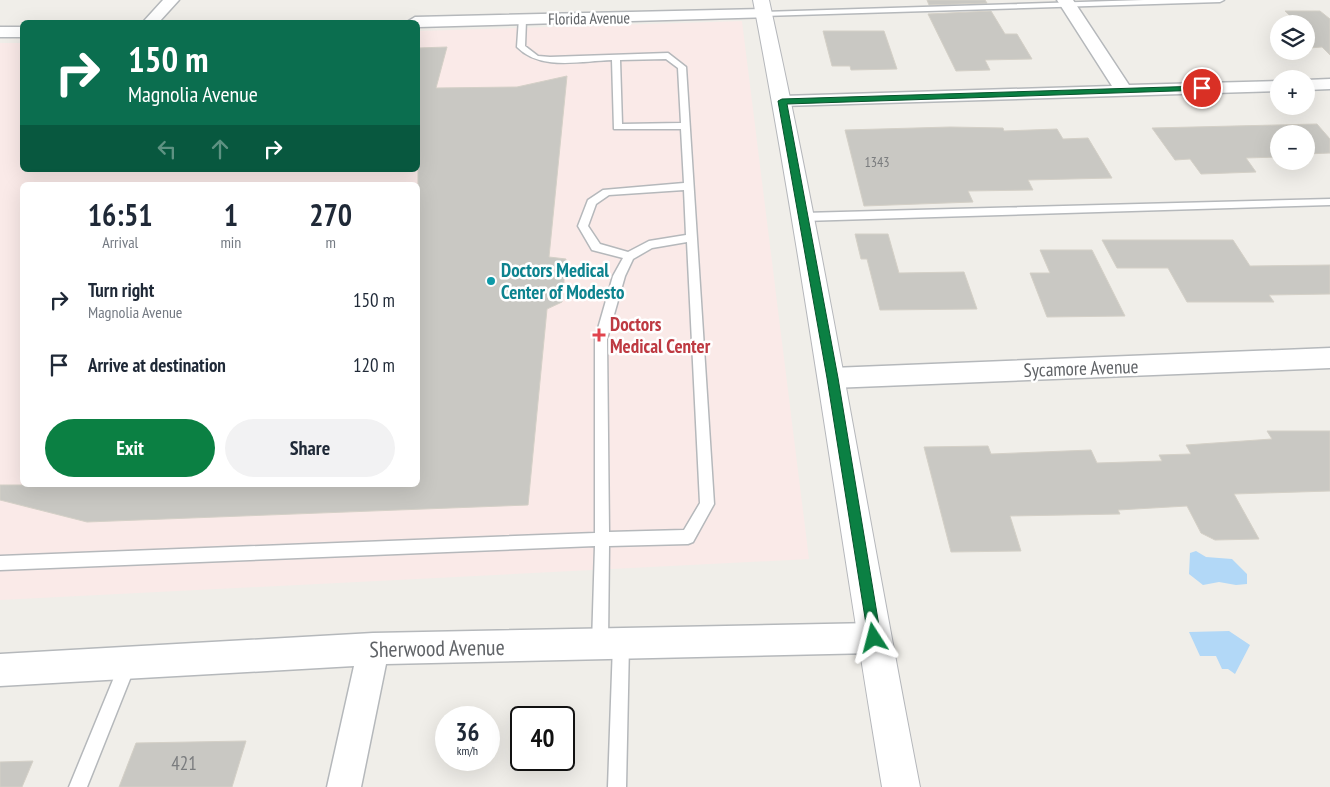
<!DOCTYPE html>
<meta charset="utf-8">
<style>
:root{--surface:#fff;--page:#f2f2f3;--text:#1f2937;--muted:#747a83;--accent:#0b8043}
body{margin:0;font-family:"PT Sans Narrow",sans-serif;background:var(--page);color:var(--text);height:100vh;display:flex;flex-direction:column;font-size:19px;white-space:nowrap}
*{box-sizing:border-box;margin:0}
p{font-size:16px;color:var(--muted)}
.icon{flex:none;width:28px;height:28px;fill:none;stroke:currentColor;stroke-width:2;stroke-linecap:round;stroke-linejoin:round}
.map{position:relative;flex:1;overflow:hidden}
.panel{position:absolute;left:20px;top:182px;width:400px;height:305px;display:flex;flex-direction:column;background:var(--surface);border-radius:8px;box-shadow:0 5px 20px #0002}
.panel>*{flex:none}
.top-card{position:absolute;left:20px;top:20px;width:400px;height:152px;border-radius:8px;box-shadow:0 5px 20px #0002;background:#0b6e4f;color:#fff;overflow:hidden}
.fabs{position:absolute;left:1270px;top:15px;display:grid;gap:10px}
.fabs a{display:grid;place-items:center;width:45px;height:45px;border-radius:50%;background:var(--surface);box-shadow:0 5px 20px #0002;font-size:25px}
.speed{position:absolute;left:435px;top:706px;display:flex;gap:10px;font-size:25px;font-weight:700;text-align:center}
.speed>*{display:grid;place-content:center;width:65px;height:65px;border-radius:50%;background:var(--surface);box-shadow:0 5px 20px #0002;line-height:1}
.speed small{font-size:12px;font-weight:400}
.speed .limit{border:2px solid #111;border-radius:8px;background:#fff;color:#111}
.pin{position:absolute;display:grid;place-items:center;width:42px;height:42px;color:#fff;margin:-21px;border:2px solid #fff;border-radius:50%;box-shadow:0 1px 5px #0007}
.me{position:absolute;width:55px;margin:-28px;rotate:351deg;stroke-linejoin:round;filter:drop-shadow(0 0 4px #0008)}
.turn{display:flex;align-items:center;gap:18px;height:105px;padding:0 25px;font-size:22px}
.turn .icon{width:65px;height:65px;stroke-width:2.5}
.turn b{display:block;font-size:35px;line-height:42px}
.lanes{display:flex;align-items:center;height:48px;padding:0 25px;background:#0003;justify-content:center;gap:25px;direction:ltr}
.lanes .off{opacity:.35}
.eta{display:flex;justify-content:space-evenly;align-items:center;height:85px;text-align:center}
.eta b{font-size:30px;font-weight:800;line-height:35px}
.cta{display:flex;gap:10px;margin-top:auto;padding:10px 25px}
.cta a{flex:1;height:58px;border-radius:30px;background:var(--accent);color:#fff;font-size:20px;font-weight:800;line-height:58px;text-align:center}
.cta a+a{background:var(--page);color:var(--text)}
ul{padding:0;list-style:none}
li{display:flex;align-items:center;gap:15px;height:65px;padding:0 25px}
li div{flex:1}
li b{display:block;font-size:19px}
li em{font-style:normal}
.map>svg:first-child{display:block}
</style>
<div class="map">
<svg width="1330" height="787" viewBox="0 0 1330 787">
<rect width="100%" height="100%" fill="#f0eee9"/>
<path fill="#faeae8" fill-rule="evenodd" d="M742,21L809,559L0,600V43H22V170H418V31ZM22,185H418V485H22Z"/>
<path fill="#b2d8f7" d="M1196,551L1206,557L1232,559L1247,574V584L1236,585L1219,582L1203,585L1189,574L1190,553Z
M1229,631L1250,645L1235,674L1228,669H1222L1216,656H1200L1189,632Z"/>
<path fill="#c9c8c3" stroke="#d4d0c7" d="M927,0H985L987,3L929,5Z
M991,11L1005,34H1017L1032,59L985,60L990,70L956,71L928,14Z
M1285,11H1320L1330,19V55L1322,47L1309,48L1306,45V24H1285L1281,20H1294Z
M823,31H884L897,69L851,70L850,66H832Z
M447,47L436,88L517,87L567,76L549,257L566,259L562,302L547,309L528,505L87,522L0,500V485H418V48Z
M1317,124L1330,139V153L1306,154V134H1279V157L1246,158L1256,172L1201,174L1190,159L1175,160L1152,128Z
M950,127L1003,128L1004,131L1057,129L1063,139L1088,138L1112,178L1028,180L1033,190L968,191L973,202L864,206L845,130Z
M855,234H888L899,273L964,272L977,309L880,310L867,259H861Z
M1102,240H1233L1250,266L1330,265V294L1269,295L1274,302H1187L1168,268H1117Z
M1040,250H1092L1125,316L1047,317L1030,273H1050Z
M1267,431H1330V491L1234,494L1259,539L1215,540L1201,533L1187,506L1118,510L1120,514L1010,516L1021,551L951,552L924,447L988,446L991,454L1091,450L1097,463L1162,461L1159,455L1191,454L1186,445L1272,439Z
M246,741L232,787H119L136,743Z
M33,761L22,787H0V762Z"/>
<g fill="none" stroke-linecap="round" stroke-linejoin="round">
<g stroke="#b5b8bb" stroke-width="3">
<path id="lane" d="M1144,0H1224L1220,2L763,16L759,14L763,12Z
M519,18L526,20L525,46L538,56L550,57L668,53L686,67L714,504L693,542L688,544L609,546L608,644L605,649L600,652L595,649L592,644L595,546L0,570V556L595,533V339L613,276L623,258L592,250L578,226L588,200L603,190L684,183L681,129H614L612,60C581,61 540,71 517,47ZM666,59L678,68L681,123L622,124L620,60ZM684,190L686,235L649,241L628,252L600,244L588,226L596,204L609,195ZM687,242L700,503L684,530L609,532L607,339L625,276L633,259L652,248Z
M1330,199V205L803,221L798,217L803,213Z
M621,636L626,639L629,644L626,787H608L613,644L616,639Z
M128,656L134,658L136,664L87,787H69L122,658Z"/>
</g>
<g stroke="#b5b8bb" stroke-width="3">
<path id="street" d="M163,0H179L159,22H143Z
M1057,0H1073L1129,85L1279,81V91L782,106L776,105L773,101L776,97L782,96L1112,86Z
M763,9L771,14L769,17L418,27V22H407L415,17Z
M0,27H22V37H0Z
M1330,79V89L1306,90V80Z
M1330,348V368L832,388L823,385L820,378L823,371L832,368Z
M874,623L885,627L889,638L885,649L874,653L386,664L361,787H327L354,666L0,686V654L373,633Z"/>
</g>
<g stroke="#b5b7bb" stroke-width="2">
<path id="secondary" d="M753,0H769C827,261 869,525 920,787H882C838,525 803,261 753,0Z"/>
</g>
<use href="#lane" fill="#fff" fill-rule="evenodd"/>
<use href="#street" fill="#fff" fill-rule="evenodd"/>
<use href="#secondary" fill="#fff" fill-rule="evenodd"/>
</g>
<path fill="#0b8043" stroke="#07532c" d="M1202,86L1205,88L1204,90L787,104L838,378L881,638L879,643L874,646L869,643L827,378L778,101L782,99Z"/>
<circle fill="#0f9aa8" stroke="#fff" stroke-width="2" cx="491" cy="281" r="5"/>
<path fill="#e0444e" stroke="#fff" stroke-width="2" d="M596.5 327.5h5v5h5v5h-5v5h-5v-5h-5v-5h5z"/>
<g text-anchor="middle" stroke-width="5" stroke-linejoin="round" paint-order="stroke">
<g font-size="14" fill="#7a7c7e">
<text x="877" y="167">1343</text>
</g>
<g font-size="16" fill="#606367" stroke="#fff">
<text transform="translate(589 18) rotate(-1)" y="6">Florida Avenue</text>
</g>
<g font-size="19" font-weight="bold" fill="#0d838f" stroke="#fff" text-anchor="start">
<text x="501" y="277">Doctors Medical<tspan x="501" dy="22">Center of Modesto</tspan></text>
</g>
<g font-size="19" font-weight="bold" fill="#be3a42" stroke="#fff" text-anchor="start">
<text x="610" y="331">Doctors<tspan x="610" dy="22">Medical Center</tspan></text>
</g>
<g font-size="19" fill="#606367" stroke="#fff">
<text transform="translate(1081 368) rotate(-2)" y="7">Sycamore Avenue</text>
</g>
<g font-size="19" fill="#7a7c7e">
<text x="184" y="770">421</text>
</g>
<g font-size="22" fill="#606367" stroke="#fff">
<text transform="translate(437 648) rotate(-1)" y="8">Sherwood Avenue</text>
</g>
</g>
</svg>
<div class="fabs">
<a><svg class="icon" aria-label="layers" viewBox="0 0 24 24"><path d="M12 4l9 5-9 5-9-5zM3 14l9 5 9-5"/></svg></a>
<a>+</a>
<a>−</a>
</div>
<div class="speed"><div>36<small>km/h</small></div><div class="limit">40</div></div>
<div class="pin" style="left:1202px;top:88px;background:#d93025"><svg class="icon" aria-label="arrive" viewBox="0 0 24 24"><path d="M6 21V4h12l-3 4 3 4H6"/></svg></div>
<svg class="me" style="left:874px;top:638px" viewBox="-20 -20 40 40"><path d="M0-17L14 15 0 8-14 15z" fill="#0b8043" stroke="#fff" stroke-width="4"/></svg>
<div class="top-card">
<div class="turn"><svg class="icon" aria-label="right" viewBox="0 0 24 24"><path d="M7 20v-9h11M14 6l5 5-5 5"/></svg><div><b>150 m</b>Magnolia Avenue</div></div>
<div class="lanes"><svg class="icon off" aria-label="left" viewBox="0 0 24 24"><path d="M17 20v-9H6M10 6l-5 5 5 5"/></svg><svg class="icon off" aria-label="ahead" viewBox="0 0 24 24"><path d="M12 20V5M6 11l6-6 6 6"/></svg><svg class="icon" aria-label="right" viewBox="0 0 24 24"><path d="M7 20v-9h11M14 6l5 5-5 5"/></svg></div>
</div>
<section class="panel">
<div class="eta">
<div><b>16:51</b><p>Arrival</p></div>
<div><b>1</b><p>min</p></div>
<div><b>270</b><p>m</p></div>
</div>
<ul>
<li><svg class="icon" aria-label="right" viewBox="0 0 24 24"><path d="M7 20v-9h11M14 6l5 5-5 5"/></svg><div><b>Turn right</b><p>Magnolia Avenue</p></div><em>150 m</em></li>
<li><svg class="icon" aria-label="arrive" viewBox="0 0 24 24"><path d="M6 21V4h12l-3 4 3 4H6"/></svg><div><b>Arrive at destination</b></div><em>120 m</em></li>
</ul>
<div class="cta"><a>Exit</a><a>Share</a></div>
</section>
</div>
